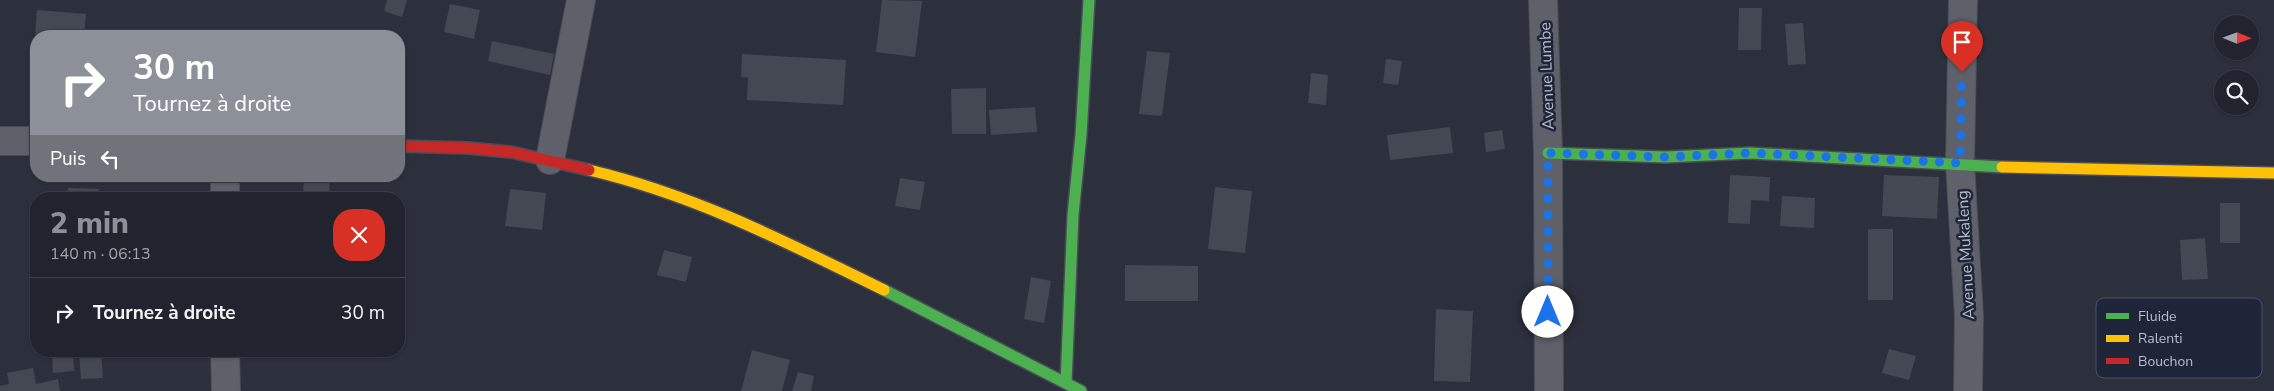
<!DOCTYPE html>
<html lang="fr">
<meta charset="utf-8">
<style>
:root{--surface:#21242e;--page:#292c36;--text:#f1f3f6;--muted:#a2a4aa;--line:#3e414a;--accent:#8c9099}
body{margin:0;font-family:"Nunito Sans",sans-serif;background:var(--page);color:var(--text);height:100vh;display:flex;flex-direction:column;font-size:19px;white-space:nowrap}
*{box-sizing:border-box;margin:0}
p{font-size:16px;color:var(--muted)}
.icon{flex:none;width:28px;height:28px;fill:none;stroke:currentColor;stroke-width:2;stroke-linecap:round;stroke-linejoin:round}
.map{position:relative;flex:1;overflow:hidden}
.panel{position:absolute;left:30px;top:192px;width:375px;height:165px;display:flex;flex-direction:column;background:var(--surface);border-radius:20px;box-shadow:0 1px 4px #0004,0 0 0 1px var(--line)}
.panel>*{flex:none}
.top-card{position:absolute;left:30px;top:30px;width:375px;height:152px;border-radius:20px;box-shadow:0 1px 4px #0004,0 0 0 1px var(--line);background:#8c9099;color:#fff;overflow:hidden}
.needle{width:32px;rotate:91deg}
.controls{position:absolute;left:2214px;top:15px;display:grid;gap:10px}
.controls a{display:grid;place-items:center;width:45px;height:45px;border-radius:50%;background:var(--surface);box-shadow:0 1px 4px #0004,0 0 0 1px var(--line);font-size:25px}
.pin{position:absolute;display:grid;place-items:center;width:42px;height:42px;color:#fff;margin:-51px -21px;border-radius:50% 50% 50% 0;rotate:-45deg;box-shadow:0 0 5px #0007}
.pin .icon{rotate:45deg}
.me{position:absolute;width:55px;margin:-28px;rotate:0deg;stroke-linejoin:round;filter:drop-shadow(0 0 4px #0008)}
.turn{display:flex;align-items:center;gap:18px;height:105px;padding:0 20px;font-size:22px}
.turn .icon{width:65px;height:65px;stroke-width:2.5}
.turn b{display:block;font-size:35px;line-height:42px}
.then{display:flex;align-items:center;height:48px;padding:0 20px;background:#0003;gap:10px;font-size:19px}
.round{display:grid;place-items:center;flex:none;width:52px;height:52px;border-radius:20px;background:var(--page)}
.headline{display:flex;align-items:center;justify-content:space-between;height:85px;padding:0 20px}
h1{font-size:30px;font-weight:800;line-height:38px;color:var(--accent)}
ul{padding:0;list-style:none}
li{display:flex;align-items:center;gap:15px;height:70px;padding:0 20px;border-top:1px solid var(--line)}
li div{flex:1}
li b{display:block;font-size:19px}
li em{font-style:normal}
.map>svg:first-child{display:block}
</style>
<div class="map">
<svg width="2274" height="391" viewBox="0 0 2274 391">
<rect width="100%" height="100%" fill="#2c303d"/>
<path fill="#444852" d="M387,0H407L402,17L384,11Z
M882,0L922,1L915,57L876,52Z
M450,4L480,10L474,39L444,32Z
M1739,8H1762L1761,50H1738Z
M37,10L86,14L84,36H35Z
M1803,23L1806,64L1788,65L1785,24Z
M492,41L554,54L550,75L488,61Z
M1147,51L1170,53L1162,116L1139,114Z
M742,54L846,60L843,105L747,100L748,77H741Z
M1386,59L1402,61L1398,85L1383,83Z
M1311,73L1328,75L1326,105L1308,103Z
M986,88V134H952L951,89Z
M1035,107L1037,132L991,135L989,110Z
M1450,127L1453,153L1390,160L1387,135Z
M1502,130L1505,149L1486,152L1484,133Z
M1730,175L1770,177L1769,201L1751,200L1750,224L1728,223Z
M1884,175L1939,177L1937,219L1882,216Z
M304,176H330L329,199H303Z
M900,178L925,182L920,210L895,206Z
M1215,187L1252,191L1245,253L1208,249Z
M68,188L99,189L96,199H68Z
M510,189L546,193L542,230L505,226Z
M1782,196L1815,198L1814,228L1780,226Z
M2220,203H2240V243H2220Z
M1868,229H1893V300H1868Z
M2205,238L2208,279L2182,280L2180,240Z
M664,250L692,257L686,282L657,275Z
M1125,265L1198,266V301H1125Z
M1031,277L1051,281L1044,323L1024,319Z
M1436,309L1473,311L1470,382L1434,381Z
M1889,349L1916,356L1909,380L1882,373Z
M752,350L790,360L782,391H741Z
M52,351H73L74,371L53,373Z
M79,351H101L103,378L81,379Z
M33,368L36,384L58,379L60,391H0V386L9,384L7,373Z
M798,372L814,376L811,391H792Z"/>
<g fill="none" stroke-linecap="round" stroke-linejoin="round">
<g stroke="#494c56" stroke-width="30">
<path id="street" d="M1543,0L1548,153L1549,391
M1963,0L1960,163L1969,316L1968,391
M0,141H36
M550,160L581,0
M225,176V199
M225,351L226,391"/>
</g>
<g stroke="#494c56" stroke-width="14">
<path id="fast" d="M1548,153L1666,157L1750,153L2002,167
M884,290L1081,391
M1066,383L1073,215L1081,135L1089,0"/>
</g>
<g stroke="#494c56" stroke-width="14">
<path id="slow" d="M2002,167L2274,173
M589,170C695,195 786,242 884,290"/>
</g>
<g stroke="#494c56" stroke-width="14">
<path id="jam" d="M399,146L468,148L511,152L589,170"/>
</g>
<use href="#street" stroke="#5e606a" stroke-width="28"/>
<use href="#fast" stroke="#4caf50" stroke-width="11"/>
<use href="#slow" stroke="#ffc107" stroke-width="11"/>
<use href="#jam" stroke="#c62828" stroke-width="11"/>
</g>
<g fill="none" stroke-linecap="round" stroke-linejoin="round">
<path stroke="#1a73e8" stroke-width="9" stroke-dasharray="0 16.2" d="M1548,312V153L1666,157L1750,153L1960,163L1962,72"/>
</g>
<g text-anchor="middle" stroke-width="5" stroke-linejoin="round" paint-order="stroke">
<g font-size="16" fill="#b8bccc" stroke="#1f2538">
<text transform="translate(1546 76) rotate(-92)" y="6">Avenue Lumbe</text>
<text transform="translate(1965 255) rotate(-93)" y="6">Avenue Mukaleng</text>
</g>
</g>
<rect x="2096" y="298" width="166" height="80" rx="8" fill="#1f2538" stroke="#4d5264" stroke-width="1"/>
<rect x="2106" y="313" width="23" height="6" fill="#4caf50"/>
<rect x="2106" y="335" width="23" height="7" fill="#ffc107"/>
<rect x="2106" y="358" width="23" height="6" fill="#c62828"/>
<g font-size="14" fill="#b8bccc">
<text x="2138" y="321">Fluide</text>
<text x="2138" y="343">Ralenti</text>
<text x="2138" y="366">Bouchon</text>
</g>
</svg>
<div class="controls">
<a><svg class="needle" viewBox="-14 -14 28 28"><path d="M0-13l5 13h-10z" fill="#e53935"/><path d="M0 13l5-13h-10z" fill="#a2a4aa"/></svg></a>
<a><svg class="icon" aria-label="search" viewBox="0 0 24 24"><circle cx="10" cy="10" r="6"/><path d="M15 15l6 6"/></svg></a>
</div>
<div class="pin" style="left:1962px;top:72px;background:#d93025"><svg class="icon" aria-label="arrive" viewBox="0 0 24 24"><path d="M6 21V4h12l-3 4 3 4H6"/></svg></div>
<svg class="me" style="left:1548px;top:312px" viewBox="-20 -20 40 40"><circle r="19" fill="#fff"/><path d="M0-13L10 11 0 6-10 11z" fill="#1a73e8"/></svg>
<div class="top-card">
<div class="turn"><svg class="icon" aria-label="right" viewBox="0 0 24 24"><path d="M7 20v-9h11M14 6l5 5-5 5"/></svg><div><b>30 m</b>Tournez à droite</div></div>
<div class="then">Puis<svg class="icon" aria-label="left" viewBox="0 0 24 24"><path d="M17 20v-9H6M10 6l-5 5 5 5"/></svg></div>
</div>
<section class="panel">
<div class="headline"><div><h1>2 min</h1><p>140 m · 06:13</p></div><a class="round" style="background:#d93025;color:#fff"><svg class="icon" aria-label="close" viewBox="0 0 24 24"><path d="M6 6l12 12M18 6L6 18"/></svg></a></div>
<ul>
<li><svg class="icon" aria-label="right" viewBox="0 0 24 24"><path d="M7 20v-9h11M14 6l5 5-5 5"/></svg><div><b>Tournez à droite</b></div><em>30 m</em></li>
</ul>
</section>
</div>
